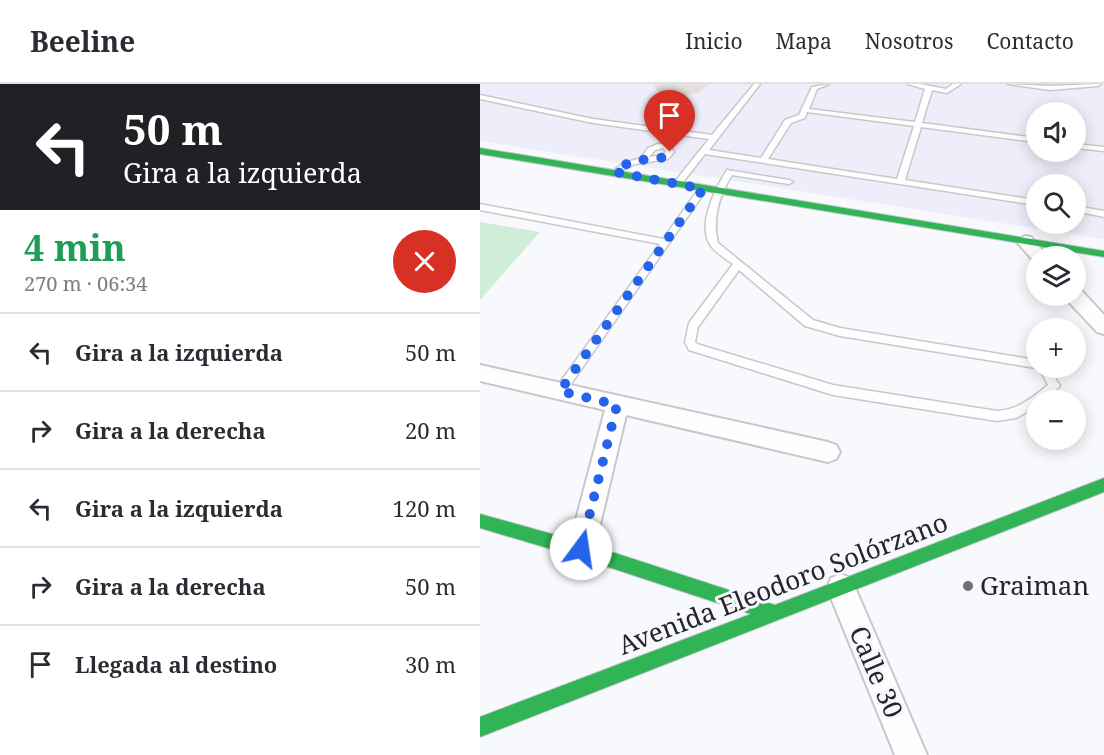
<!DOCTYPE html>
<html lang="es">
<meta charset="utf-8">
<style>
:root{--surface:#fff;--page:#f7f7f7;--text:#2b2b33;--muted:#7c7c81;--line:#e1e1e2}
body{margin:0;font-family:"Noto Serif",serif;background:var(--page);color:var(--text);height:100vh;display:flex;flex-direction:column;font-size:22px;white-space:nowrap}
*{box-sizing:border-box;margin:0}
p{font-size:20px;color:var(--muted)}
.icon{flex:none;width:33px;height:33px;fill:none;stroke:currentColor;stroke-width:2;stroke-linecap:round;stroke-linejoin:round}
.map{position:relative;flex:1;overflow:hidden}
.sheet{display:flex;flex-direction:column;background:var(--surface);width:480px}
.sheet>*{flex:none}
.hud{background:#202124;color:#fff;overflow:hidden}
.fabs{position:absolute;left:546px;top:18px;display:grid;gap:12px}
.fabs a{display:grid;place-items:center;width:60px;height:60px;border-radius:50%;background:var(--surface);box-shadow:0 3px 15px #0003;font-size:30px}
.pin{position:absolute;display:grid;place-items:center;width:51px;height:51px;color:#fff;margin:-62px -26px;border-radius:50% 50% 50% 0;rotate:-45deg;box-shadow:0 0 6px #0007}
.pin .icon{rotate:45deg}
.me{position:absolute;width:66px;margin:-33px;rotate:14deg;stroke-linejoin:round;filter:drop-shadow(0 0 4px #0008)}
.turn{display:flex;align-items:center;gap:21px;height:126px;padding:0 24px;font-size:27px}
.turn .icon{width:78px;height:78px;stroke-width:2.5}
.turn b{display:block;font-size:42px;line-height:51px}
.round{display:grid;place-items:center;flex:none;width:63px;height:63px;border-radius:32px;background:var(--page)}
.head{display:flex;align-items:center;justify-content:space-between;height:102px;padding:0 24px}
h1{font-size:36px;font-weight:700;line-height:45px;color:#1e9e55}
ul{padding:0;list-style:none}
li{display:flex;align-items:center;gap:18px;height:78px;padding:0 24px;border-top:2px solid var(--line)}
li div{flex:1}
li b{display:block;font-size:22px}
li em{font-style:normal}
header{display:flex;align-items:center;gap:36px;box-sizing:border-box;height:84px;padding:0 30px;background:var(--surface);border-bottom:2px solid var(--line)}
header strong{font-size:28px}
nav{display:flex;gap:33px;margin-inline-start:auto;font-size:21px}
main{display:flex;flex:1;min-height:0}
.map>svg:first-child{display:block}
</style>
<header>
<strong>Beeline</strong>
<nav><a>Inicio</a><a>Mapa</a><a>Nosotros</a><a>Contacto</a></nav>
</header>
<main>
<section class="sheet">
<div class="hud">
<div class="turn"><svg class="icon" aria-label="left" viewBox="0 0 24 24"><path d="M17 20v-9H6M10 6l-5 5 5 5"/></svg><div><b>50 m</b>Gira a la izquierda</div></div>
</div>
<div class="head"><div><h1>4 min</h1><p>270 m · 06:34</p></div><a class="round" style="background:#d93025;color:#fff"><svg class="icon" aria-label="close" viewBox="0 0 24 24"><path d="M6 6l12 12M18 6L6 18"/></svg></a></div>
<ul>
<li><svg class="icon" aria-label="left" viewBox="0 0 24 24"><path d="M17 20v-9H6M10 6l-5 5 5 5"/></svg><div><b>Gira a la izquierda</b></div><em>50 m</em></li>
<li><svg class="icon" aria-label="right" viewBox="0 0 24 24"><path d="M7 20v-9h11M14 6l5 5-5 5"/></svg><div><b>Gira a la derecha</b></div><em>20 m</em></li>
<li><svg class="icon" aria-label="left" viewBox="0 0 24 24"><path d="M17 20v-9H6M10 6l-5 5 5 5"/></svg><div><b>Gira a la izquierda</b></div><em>120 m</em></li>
<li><svg class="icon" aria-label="right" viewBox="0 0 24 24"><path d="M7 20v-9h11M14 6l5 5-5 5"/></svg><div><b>Gira a la derecha</b></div><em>50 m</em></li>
<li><svg class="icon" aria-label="arrive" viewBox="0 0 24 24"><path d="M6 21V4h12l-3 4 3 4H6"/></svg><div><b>Llegada al destino</b></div><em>30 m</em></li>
</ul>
</section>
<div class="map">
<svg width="624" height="671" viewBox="0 0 624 671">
<rect width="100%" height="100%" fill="#f8f9fd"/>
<path fill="#eeeefa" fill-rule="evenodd" d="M0,0H624V155L0,57ZM556,28H596V68H556ZM556,100H596V140H556Z"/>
<path fill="#d0edd8" d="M0,138L60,148L0,216Z"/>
<path fill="#e5dfdf" d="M174,0H230L217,9L202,12L183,10L177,7Z"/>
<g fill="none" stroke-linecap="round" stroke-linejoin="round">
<g stroke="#c8c8cc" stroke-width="3">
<path id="lane" d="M274,0H280L229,66L281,74L305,36L319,31L332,3L349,0L337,5L329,25L435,38L445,5L428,0H440L466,5L473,0H481L467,9L452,6L442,39L556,54V58L441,43L425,96L556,116V121L225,70L200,102H197L193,100L229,55L113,39L0,15V11L113,35L232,51ZM327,28L434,42L417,95L288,75L311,39L325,34Z
M528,0L570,2L621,0L618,2L570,6Z
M178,60H188L194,68L188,75L155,80L135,90L131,88L144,79L161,74L168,64ZM183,64L186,68L183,71L169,73L175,66Z
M596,60L624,63V67L596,64Z
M247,86L309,96L313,98L309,100L252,91C239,112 232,134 238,159L333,236L360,244L556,276V284H558H556L360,252L325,242L259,186L218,243L215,258L217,260L353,301L517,327C538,326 552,314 568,301L559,284H569L580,302L565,316H556V323L536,334L517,337L353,311L209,266L205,258L209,239L253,180C246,175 236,169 231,162C216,142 236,103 247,86Z
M220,103L227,105L84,310H76L74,307L76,304L180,160L0,126V120L183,155Z
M596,122L624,127V133L596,127Z"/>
</g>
<g stroke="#c8c8cc" stroke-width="4">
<path id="street" d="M545,152L551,153L567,172H556V177L553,176L536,157Z
M596,206L602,207L624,231V250L617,248L588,217L586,212H596Z
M0,281L348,358L356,361L360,368L356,375L348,378L146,331L114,466L110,475L101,479L92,475L88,466L125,326L0,297Z
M361,490L371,494L447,671H415L347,504L351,494Z"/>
</g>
<g stroke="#c8c8cc" stroke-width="2">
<path id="fast" d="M0,64L624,167V173L0,70Z
M624,394V408L0,653V633L271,530L101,474L0,444V430L101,458L295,521Z"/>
</g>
<use href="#lane" fill="#fefeff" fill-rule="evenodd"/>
<use href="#street" fill="#fefeff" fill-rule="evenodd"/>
<use href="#fast" fill="#30b455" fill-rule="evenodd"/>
</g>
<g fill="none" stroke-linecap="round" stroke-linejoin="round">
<path stroke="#2563eb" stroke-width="10" stroke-dasharray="0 18" d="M101,465L137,321L80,307L223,105L135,88C151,73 166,77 185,73L190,68"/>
</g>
<circle fill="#6f7073" stroke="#f7f8fe" stroke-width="2" cx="488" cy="502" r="6"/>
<g text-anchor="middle" stroke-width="6" stroke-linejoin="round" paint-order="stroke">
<g font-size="26" fill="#252629" stroke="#f7f8fe">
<text transform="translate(303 500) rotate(-21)" y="9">Avenida Eleodoro Solórzano</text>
<text transform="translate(396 588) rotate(67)" y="9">Calle 30</text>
</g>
<g font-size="26" fill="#252629" stroke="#f7f8fe" text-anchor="start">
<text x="500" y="511">Graiman</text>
</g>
</g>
</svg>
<div class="fabs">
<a><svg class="icon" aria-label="sound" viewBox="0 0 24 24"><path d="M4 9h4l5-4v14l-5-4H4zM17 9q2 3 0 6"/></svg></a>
<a><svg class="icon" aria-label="search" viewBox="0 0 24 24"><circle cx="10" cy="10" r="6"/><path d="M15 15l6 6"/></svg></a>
<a><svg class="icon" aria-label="layers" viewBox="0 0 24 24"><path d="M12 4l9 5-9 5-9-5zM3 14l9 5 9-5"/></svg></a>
<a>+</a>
<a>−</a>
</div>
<div class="pin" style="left:190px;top:68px;background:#d93025"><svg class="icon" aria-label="arrive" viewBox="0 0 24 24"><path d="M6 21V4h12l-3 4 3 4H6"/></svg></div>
<svg class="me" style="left:101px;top:465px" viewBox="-20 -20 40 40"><circle r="19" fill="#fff"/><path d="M0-13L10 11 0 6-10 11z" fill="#2563eb"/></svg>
</div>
</main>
